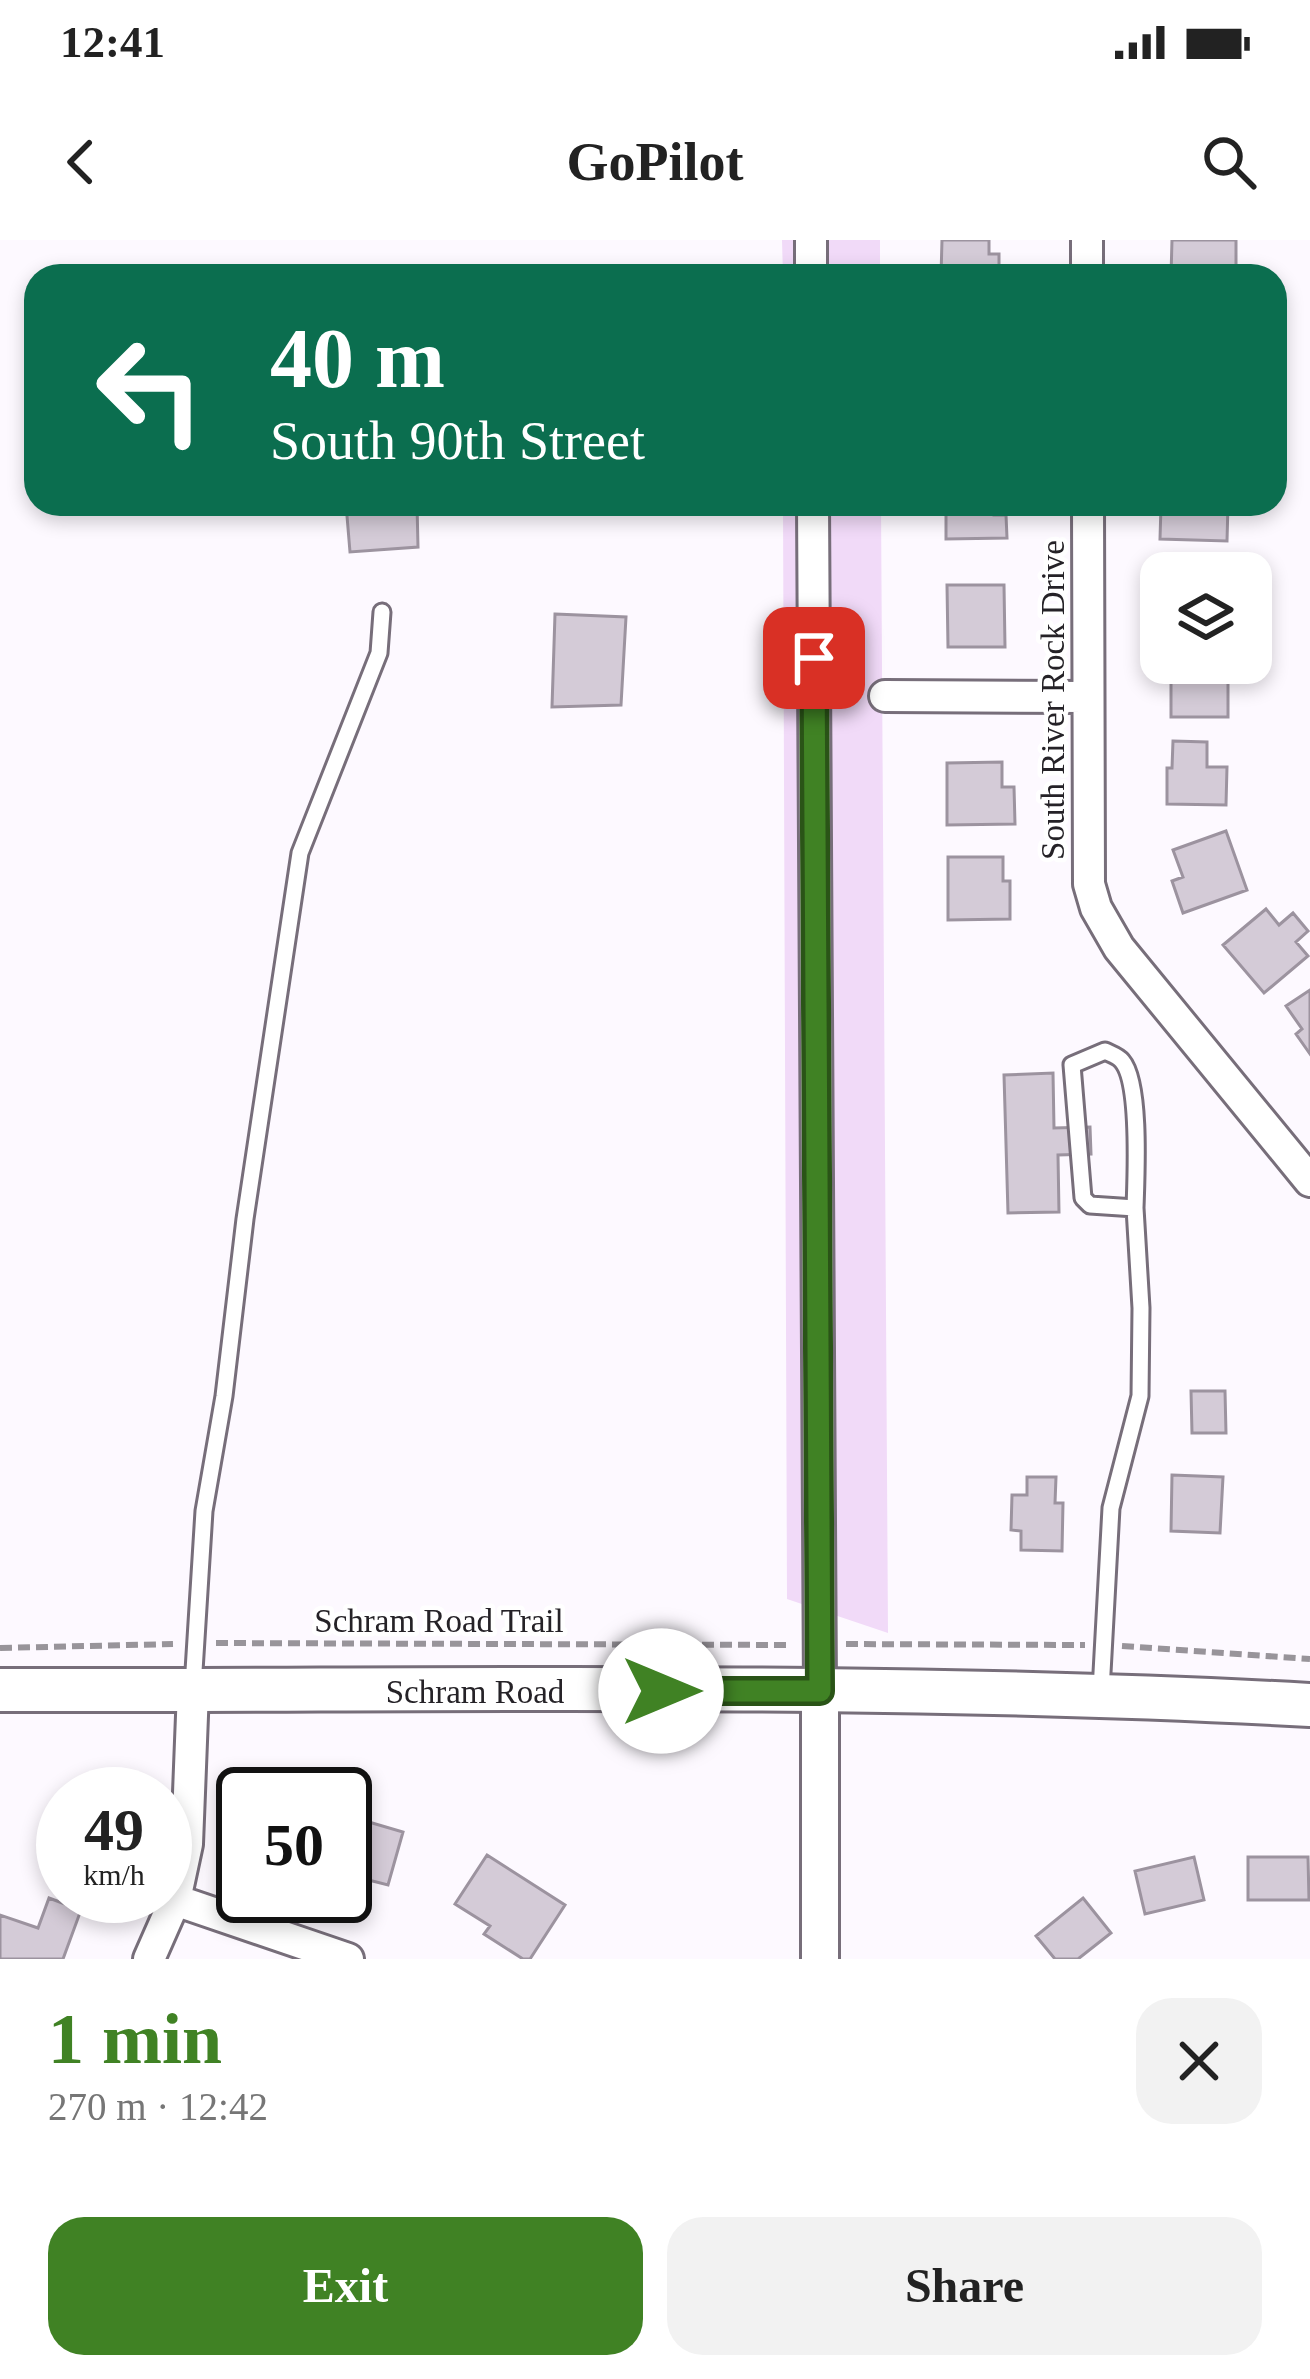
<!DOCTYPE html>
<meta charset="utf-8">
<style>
:root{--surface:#fff;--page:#f2f2f2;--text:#222;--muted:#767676;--accent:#408224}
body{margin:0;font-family:Georgia,serif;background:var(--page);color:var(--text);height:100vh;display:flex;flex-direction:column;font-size:45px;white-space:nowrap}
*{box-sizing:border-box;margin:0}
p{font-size:39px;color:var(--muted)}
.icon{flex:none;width:66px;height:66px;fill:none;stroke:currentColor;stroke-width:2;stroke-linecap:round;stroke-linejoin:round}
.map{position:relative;height:1719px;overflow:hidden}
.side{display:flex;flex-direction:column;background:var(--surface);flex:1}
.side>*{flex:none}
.banner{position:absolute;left:24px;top:24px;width:1263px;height:252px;border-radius:36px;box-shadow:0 6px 18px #0003;background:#0b6e4f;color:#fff;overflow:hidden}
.tools{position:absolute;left:1140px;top:312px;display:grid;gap:24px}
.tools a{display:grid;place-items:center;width:132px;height:132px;border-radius:24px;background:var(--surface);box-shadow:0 6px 18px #0003;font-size:60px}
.speed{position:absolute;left:36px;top:1527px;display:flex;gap:24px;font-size:60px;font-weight:700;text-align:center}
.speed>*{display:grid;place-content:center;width:156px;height:156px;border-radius:50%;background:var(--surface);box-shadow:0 6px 18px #0003;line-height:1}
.speed small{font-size:30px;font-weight:400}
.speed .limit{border:6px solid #111;border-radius:18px;background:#fff;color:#111}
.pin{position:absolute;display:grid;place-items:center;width:102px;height:102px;color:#fff;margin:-51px;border-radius:24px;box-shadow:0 6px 18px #0006}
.me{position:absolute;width:132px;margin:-66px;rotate:90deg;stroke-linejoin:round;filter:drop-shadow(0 0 9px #0008)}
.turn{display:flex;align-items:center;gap:42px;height:252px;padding:0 48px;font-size:54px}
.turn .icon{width:156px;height:156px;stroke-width:2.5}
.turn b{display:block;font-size:84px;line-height:102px}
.round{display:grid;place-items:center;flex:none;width:126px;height:126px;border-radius:36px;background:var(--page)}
.overview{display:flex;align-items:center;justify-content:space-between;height:204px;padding:0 48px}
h1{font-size:72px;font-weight:700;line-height:90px;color:var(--accent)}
.button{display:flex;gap:24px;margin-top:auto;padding:24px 48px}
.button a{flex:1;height:138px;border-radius:36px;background:var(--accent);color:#fff;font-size:48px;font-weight:700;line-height:138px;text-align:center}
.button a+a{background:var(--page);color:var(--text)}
.status{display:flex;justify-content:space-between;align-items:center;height:84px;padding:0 60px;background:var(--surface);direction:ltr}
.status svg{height:33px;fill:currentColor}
header{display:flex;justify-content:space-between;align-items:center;height:156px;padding:0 48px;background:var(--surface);font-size:54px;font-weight:700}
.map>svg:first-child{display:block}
</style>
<div class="status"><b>12:41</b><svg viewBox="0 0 49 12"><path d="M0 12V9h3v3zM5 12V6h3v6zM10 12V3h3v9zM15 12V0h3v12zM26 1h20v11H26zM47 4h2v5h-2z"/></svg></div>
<header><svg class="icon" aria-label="back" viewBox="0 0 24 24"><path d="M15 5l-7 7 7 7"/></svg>GoPilot<svg class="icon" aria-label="search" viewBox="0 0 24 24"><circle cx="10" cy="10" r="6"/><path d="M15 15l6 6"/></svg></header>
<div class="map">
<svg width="1310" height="1719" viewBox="0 0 1310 1719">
<rect width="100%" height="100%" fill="#fdf9ff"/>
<path fill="#f1daf8" d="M782,0H880V36H783Z
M783,264H881L888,1393L787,1359Z"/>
<path fill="#d4cbd7" stroke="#9c939f" stroke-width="3" d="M942,0H989V14H999V36H941Z
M1172,0H1236V36H1171Z
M346,264H417L418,307L350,312Z
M946,264H994V275H1006L1007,298L946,299Z
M1172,264H1228L1227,301L1160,299L1161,266Z
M1171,325L1228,327V333H1171Z
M947,345H1004L1005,407H948Z
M555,374L626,377L621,465L552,467Z
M1171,423H1228V477H1171Z
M1173,501L1207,502V527H1227L1226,565L1167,564V528H1172Z
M1002,522V547H1014L1015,584L947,585V523Z
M1226,591L1247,650L1183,673L1172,641L1183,637L1173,610Z
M948,617H1003V641H1010V679L948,680Z
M1266,669L1279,685L1293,673L1308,691L1296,702L1308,716L1264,753L1223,705Z
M1310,750V814L1296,794L1302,789L1286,766Z
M1053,833L1054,888L1090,887L1091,914L1058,915L1059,972L1008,973L1004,835Z
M1191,1151H1225L1226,1193H1192Z
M1172,1235L1223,1237L1220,1293L1171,1291Z
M1027,1237H1056L1055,1263H1063L1062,1311L1021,1310V1291L1011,1290L1012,1255H1027Z
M345,1575L403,1592L388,1645L345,1634Z
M487,1615L565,1665L530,1719H523L484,1694L490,1686L455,1664Z
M1194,1617L1204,1660L1145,1674L1135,1631Z
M1248,1617H1308L1309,1660H1248Z
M49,1658L81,1670L63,1719H0V1675L38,1688Z
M1083,1658L1111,1693L1078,1719H1055L1036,1696Z"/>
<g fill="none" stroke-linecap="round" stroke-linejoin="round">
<g stroke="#776e7a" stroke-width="21">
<path id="service" d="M1105,811C1111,814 1118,816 1122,821C1141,843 1136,937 1135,968L1090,965L1083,958L1072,825Z
M193,1447L204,1271L224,1156L245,979L300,613L379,413L382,372
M1101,1451L1111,1268L1140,1156L1141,1068L1135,968"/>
</g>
<g stroke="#776e7a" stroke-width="36">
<path id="minor" d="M811,0V36
M1087,0V36
M813,264L820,1451
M1088,264L1089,644L1096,668L1119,708L1310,941
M885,456L1088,457
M175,1660L348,1719
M149,1719L175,1660L187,1604L193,1450"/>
</g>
<g stroke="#776e7a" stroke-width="42">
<path id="tertiary" d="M820,1719V1451"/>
</g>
<g stroke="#776e7a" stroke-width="48">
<path id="secondary" d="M0,1450C437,1451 874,1441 1310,1465"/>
</g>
<path stroke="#98949a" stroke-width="6" stroke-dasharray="12 6" stroke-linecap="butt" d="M216,1403L791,1405
M846,1404L1085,1405
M1122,1406L1310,1419
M0,1408L173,1404"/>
<use href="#service" stroke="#fff" stroke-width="15"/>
<use href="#minor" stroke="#fff" stroke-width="30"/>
<use href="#tertiary" stroke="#fff" stroke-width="36"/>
<use href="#secondary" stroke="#fff" stroke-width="42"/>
</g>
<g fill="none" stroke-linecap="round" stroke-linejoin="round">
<g stroke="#2a5417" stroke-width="30">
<path id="route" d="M661,1451H820L814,418"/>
</g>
<use href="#route" stroke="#408224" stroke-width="21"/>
</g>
<g text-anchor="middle" stroke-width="9" stroke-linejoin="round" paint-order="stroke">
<g font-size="33" fill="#252227" stroke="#fff">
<text transform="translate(1052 460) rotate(-90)" y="12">South River Rock Drive</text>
<text x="439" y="1392">Schram Road Trail</text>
<text x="475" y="1463">Schram Road</text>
</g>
</g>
</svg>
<div class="tools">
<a><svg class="icon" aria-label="layers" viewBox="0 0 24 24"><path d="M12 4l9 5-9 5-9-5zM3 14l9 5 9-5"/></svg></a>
</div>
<div class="speed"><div>49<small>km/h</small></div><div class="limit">50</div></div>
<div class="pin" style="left:814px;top:418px;background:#d93025"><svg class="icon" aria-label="arrive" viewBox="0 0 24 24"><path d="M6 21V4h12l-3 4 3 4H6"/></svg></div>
<svg class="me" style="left:661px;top:1451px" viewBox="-20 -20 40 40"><circle r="19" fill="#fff"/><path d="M0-13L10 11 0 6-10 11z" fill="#408224"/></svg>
<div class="banner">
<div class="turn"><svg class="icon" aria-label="left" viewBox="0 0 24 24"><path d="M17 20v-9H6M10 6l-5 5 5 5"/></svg><div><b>40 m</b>South 90th Street</div></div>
</div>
</div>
<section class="side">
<div class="overview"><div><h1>1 min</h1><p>270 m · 12:42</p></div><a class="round"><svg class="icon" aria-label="close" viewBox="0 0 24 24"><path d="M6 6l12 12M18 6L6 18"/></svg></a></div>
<div class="button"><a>Exit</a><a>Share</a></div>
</section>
